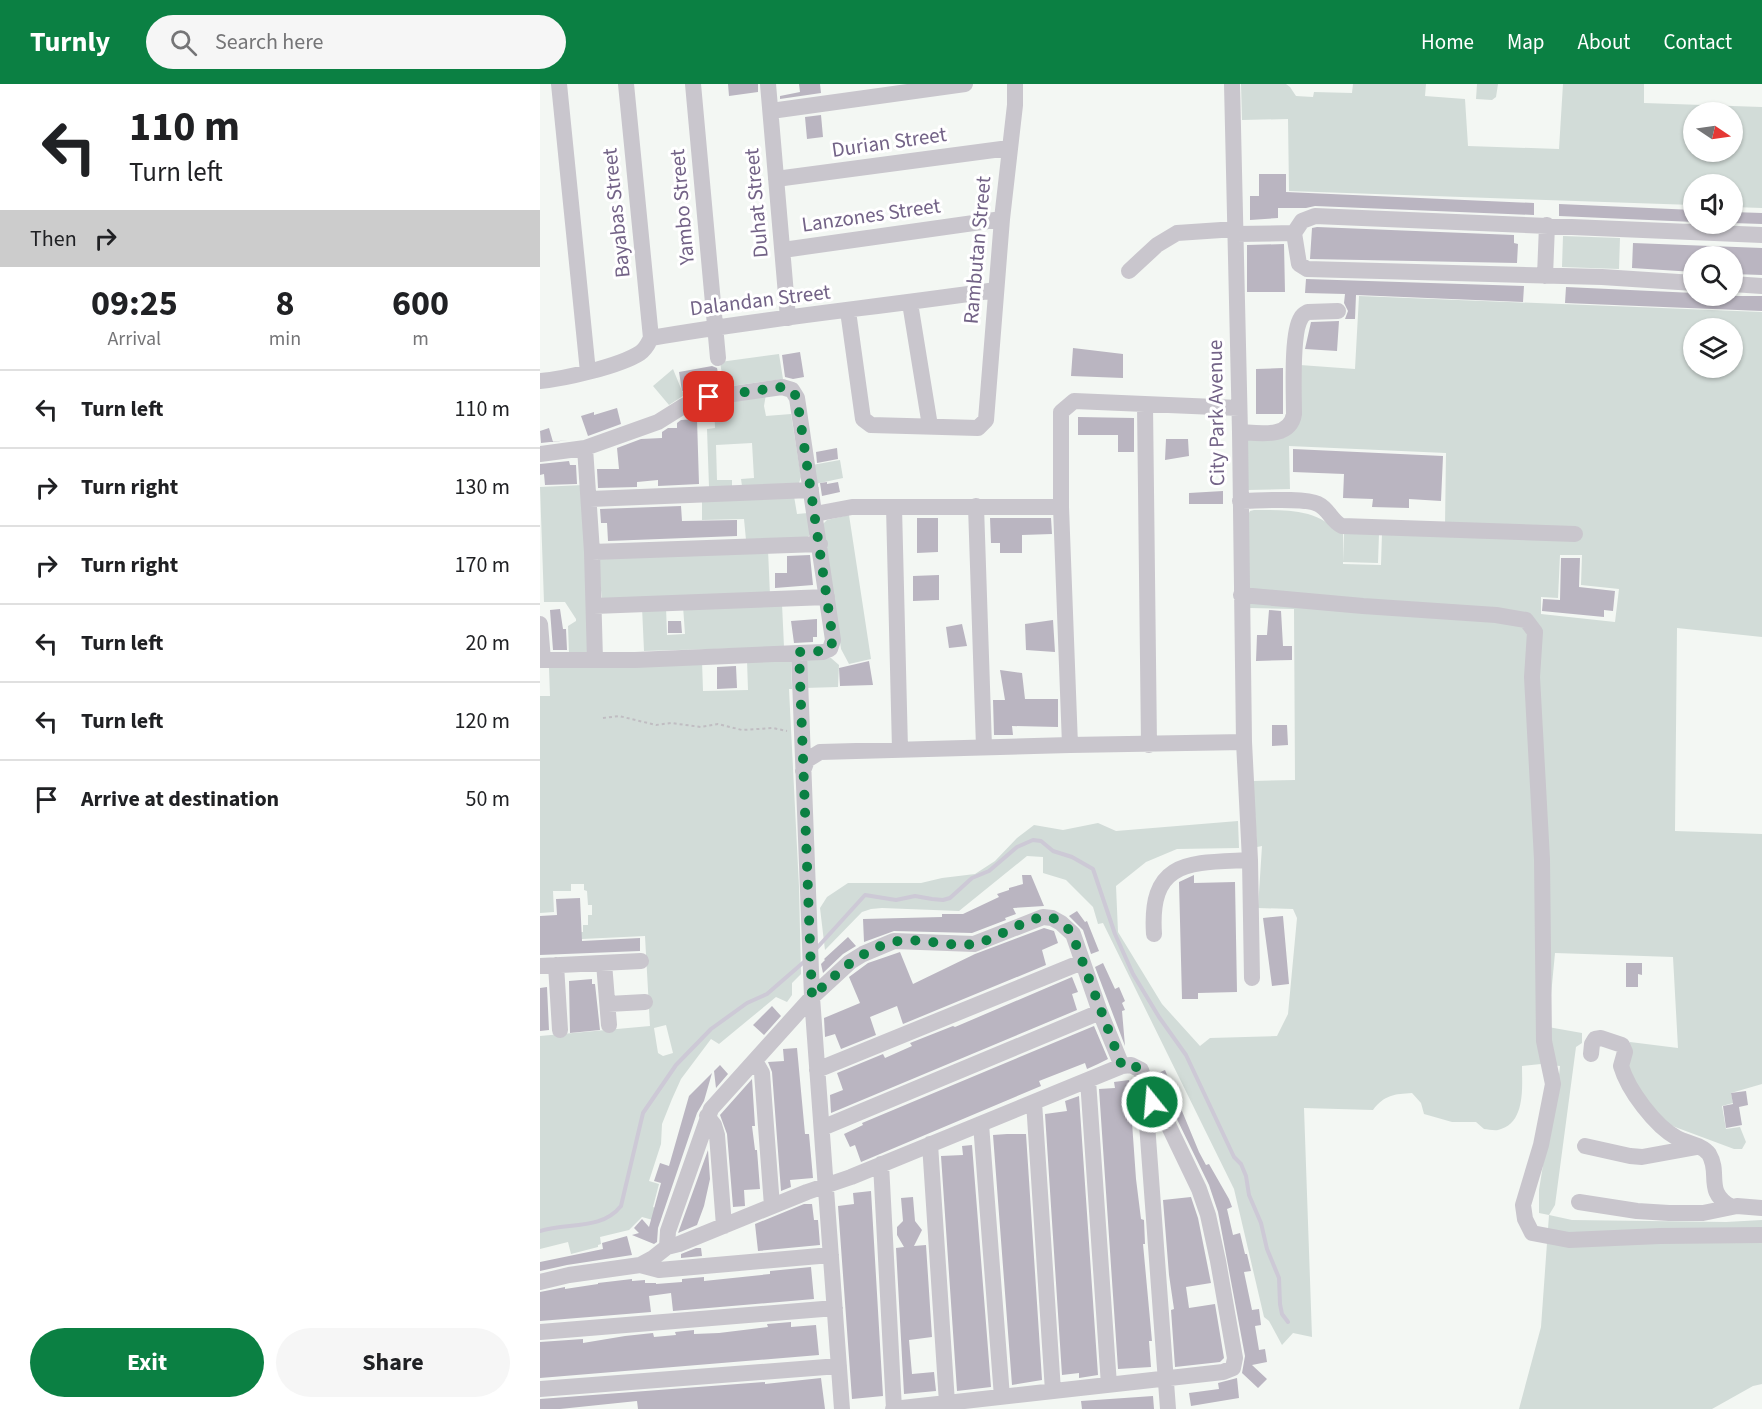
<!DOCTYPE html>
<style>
:root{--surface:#fff;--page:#f6f6f6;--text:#202124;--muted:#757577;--line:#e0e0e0;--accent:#0b8043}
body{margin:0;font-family:"Source Sans 3",sans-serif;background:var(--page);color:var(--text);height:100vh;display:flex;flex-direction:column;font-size:22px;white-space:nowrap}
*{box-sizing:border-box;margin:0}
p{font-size:20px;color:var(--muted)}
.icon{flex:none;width:33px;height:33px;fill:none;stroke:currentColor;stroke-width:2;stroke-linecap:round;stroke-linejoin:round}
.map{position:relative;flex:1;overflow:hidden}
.details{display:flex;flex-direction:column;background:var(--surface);width:540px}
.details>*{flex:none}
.banner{background:#fff;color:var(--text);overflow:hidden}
.needle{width:39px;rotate:103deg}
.tools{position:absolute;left:1143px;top:18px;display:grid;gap:12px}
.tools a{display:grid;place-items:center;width:60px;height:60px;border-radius:50%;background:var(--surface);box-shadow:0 2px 4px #0004;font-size:30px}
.pin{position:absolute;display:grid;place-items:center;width:51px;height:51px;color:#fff;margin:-26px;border-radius:12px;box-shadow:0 3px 9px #0006}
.me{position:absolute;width:66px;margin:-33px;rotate:343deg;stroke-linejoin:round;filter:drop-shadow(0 0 4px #0008)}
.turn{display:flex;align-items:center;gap:21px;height:126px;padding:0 30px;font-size:27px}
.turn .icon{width:78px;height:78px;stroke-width:2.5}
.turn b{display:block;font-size:42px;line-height:51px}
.then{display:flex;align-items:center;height:57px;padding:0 30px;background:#0003;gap:12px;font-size:22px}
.eta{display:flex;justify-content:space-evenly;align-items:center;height:102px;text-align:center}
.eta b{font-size:36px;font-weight:700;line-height:42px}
.action{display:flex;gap:12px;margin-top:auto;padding:12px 30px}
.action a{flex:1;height:69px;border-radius:36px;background:var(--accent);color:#fff;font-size:24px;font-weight:700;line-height:69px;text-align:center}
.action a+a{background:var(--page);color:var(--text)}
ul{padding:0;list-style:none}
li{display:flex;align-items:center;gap:18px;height:78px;padding:0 30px;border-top:2px solid var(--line)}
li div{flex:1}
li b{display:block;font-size:22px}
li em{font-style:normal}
header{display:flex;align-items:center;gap:36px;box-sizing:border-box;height:84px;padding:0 30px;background:var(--accent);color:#fff}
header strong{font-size:28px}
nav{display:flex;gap:33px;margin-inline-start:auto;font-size:21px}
.search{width:420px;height:54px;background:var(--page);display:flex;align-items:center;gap:15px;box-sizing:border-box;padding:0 21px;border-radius:33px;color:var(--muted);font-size:22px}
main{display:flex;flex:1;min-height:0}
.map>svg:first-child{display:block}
</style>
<header>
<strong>Turnly</strong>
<div class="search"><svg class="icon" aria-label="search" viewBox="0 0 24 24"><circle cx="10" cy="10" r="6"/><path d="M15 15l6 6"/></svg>Search here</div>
<nav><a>Home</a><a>Map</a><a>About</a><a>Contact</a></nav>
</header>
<main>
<section class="details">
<div class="banner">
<div class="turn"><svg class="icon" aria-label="left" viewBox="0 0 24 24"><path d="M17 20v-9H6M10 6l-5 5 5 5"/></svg><div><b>110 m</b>Turn left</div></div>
<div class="then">Then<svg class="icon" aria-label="right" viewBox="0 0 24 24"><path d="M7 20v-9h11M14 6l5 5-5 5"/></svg></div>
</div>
<div class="eta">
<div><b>09:25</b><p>Arrival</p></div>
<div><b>8</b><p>min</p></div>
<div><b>600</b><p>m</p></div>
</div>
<ul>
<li><svg class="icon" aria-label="left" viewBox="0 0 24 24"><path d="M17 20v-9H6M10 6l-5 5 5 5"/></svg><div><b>Turn left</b></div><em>110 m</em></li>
<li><svg class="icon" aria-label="right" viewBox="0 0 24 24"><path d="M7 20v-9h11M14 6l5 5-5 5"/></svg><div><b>Turn right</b></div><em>130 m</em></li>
<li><svg class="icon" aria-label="right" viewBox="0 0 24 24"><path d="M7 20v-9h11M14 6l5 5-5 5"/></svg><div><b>Turn right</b></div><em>170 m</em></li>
<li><svg class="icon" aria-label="left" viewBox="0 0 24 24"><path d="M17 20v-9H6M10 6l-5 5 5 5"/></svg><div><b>Turn left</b></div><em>20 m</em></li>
<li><svg class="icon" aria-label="left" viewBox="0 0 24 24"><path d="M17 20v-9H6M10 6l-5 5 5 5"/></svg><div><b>Turn left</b></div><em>120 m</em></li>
<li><svg class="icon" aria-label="arrive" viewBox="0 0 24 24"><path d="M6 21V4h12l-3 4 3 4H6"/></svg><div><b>Arrive at destination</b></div><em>50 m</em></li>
</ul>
<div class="action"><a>Exit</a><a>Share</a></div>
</section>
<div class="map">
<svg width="1222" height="1325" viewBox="0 0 1222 1325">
<rect width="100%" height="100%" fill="#f3f7f3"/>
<path fill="#d2dcd8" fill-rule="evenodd" d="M701,0H746L750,3L756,12L773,13L774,8L812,9L813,0H886L885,12L925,15L928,62L1019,65L1023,0H1104V19L1222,23V124L1193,123L1192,100H1154L1153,121L749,107L748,35L702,36ZM1154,28H1192V68H1154Z
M937,0H958L956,13L952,16L936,15Z
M1023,152L1080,154L1079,185L1022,183Z
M819,212L1222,228V553L1137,544L1135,747L1222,750V1000L1191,1009L1193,1019L1182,1022L1186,1045L1200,1043L1206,1058L1202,1065H1194L1127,1040L1104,1019L1084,981L1090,958L1138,964L1133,873L1015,869L1008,943L1042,949V959L1036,963L1015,1121L1009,1131L1032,1136L1186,1138L1222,1136V1300L1213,1302L1172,1325H979L1001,1243L1009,1131L999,1129V1106L1006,1062L1015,1028L1020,982L1001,980L982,982C982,1003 986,1040 958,1046C954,1047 948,1045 944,1045L936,1038H912L884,1030L881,1019L872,1009C855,1010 844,1011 833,1026L764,1024L772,1253L753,1249L742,1261L729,1237L724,1233L694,1105L563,839L558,840L553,823L526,796L503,789V773L487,772L419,827L342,824L331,825L322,828L285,866L280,824L287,813L308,799H381L402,794L435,790L455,777L477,754L494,741L523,746L558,739L576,747L698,737L699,764L637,765L606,778L576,802L578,848L622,920L660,962L670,954L737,952L748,930L757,834L753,825L718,824L722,762L717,763L713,697L755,696L754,525L709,524L708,431L710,427L714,426C732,426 750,425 768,430C780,433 791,442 803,446V480L841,481L842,449L905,441L906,369L749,362L750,405L708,406L707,353L745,349L760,281L815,285ZM1154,244H1192V284H1154ZM1020,471H1042L1041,501L1079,505L1075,538L1001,530V513L1018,514Z
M239,270L243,295L184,303L180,278Z
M133,285L142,307L146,310L129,321L113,302Z
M226,310L224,322L226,332L251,330L261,393L259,399L202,402L201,395L214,394L212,359L176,361L177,396H192V403H169L167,345L175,344L174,317Z
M300,376L303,394L275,400L272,381Z
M43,401L49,568L29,569L28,542L36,537V535L25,518H4L0,403Z
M254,412L257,430L268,429L271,449L268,453L206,456L204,435L162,436V415Z
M309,431L331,575L309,580L301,565L283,440L287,436Z
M804,449L839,450L838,479L803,478Z
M228,466L230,511L62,517L58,474Z
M242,520L244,563L104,567L102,523H126L127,551L145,550L143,522Z
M291,574L299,581L298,603L264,604L263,575Z
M251,575L252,605H249L259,803L261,890L252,899V911L247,918L236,913L179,960L171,955L141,995L132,1015L122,1040L121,1060L109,1097L119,1100L113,1123L123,1127L120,1138L102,1133L89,1146L60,1153L61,1160L58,1161V1163L31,1170L28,1158L0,1165V952L110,942L105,852L0,857V850L43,848V841H48V831H52V821H48L47,807L44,806V800H31V807H13L14,828L0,829V612H10L9,584L162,577L163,607L208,606L207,576ZM126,941L133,969L123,972L118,969L114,944Z"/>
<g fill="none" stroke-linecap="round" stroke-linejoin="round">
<path stroke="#cdc9d6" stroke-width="4" d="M276,865L325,811L356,816L375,812L392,815L403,816L410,814L432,794L449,787L477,763L493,756L501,757L513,767L532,773L553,785L575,850L593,890L619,933L646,971L694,1073L701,1080L706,1092L709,1111L721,1139L727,1165L739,1194L740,1220L742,1230L748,1238
M0,1147C27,1138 61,1147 81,1122L103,1029L136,981L171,945L207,919L227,910L265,877"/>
</g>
<path fill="#bab5c1" d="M188,0H218V8L189,12Z
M259,0H280L281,9L240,15V12L260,8Z
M281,31L283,53L267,55L265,33Z
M719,90H746V108L994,119V131L775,122L766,124H738V134L710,136V112H719Z
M1019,120L1154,126V138L1019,132Z
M1192,128L1222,129V140L1192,139Z
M777,143L974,151V159L978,160L977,179L770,175L772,144Z
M1093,159L1222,164V191L1192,190V172H1154V188L1092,184Z
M744,160L745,208H707V161Z
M766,195L984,202L983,218L816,211L815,235H805L808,227L804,219L805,210L765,209Z
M1026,203L1154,209V212H1222V227L1025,219Z
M799,237L797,267L765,265L771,238Z
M533,264L583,270V294L531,292Z
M260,268L264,293L253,295L245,293L242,271Z
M172,282L177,284L180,300L142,307L139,288Z
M743,284V330H716V285Z
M77,324L81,340L48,352L41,332L54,328V331Z
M538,333L594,334V368H578V351H538Z
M157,335L159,400L118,402V396L97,398V403L58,404L57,385H79L77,364L101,355L122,354V348L128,344H137V339L141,336Z
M9,344L13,358L28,356L1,359L0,347Z
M626,355H648L649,372L625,376Z
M297,364L298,375L277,379L276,368Z
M753,365L903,372L901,417L869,415V424L832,423L833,415L803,414L804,390L753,388Z
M29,377L30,381H36L37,400L5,401L4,390L0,391V380Z
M287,398V400L298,398L300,408L282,412L280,399Z
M683,407V420H649V409Z
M141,422L142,437L197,436V452L68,457L67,439H61L60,425Z
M377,434H398V468L377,469Z
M450,434H511L512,450L482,451V469H460V459H451Z
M270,471L273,501L235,504V489H247V472Z
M1021,474H1040L1039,503L1075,507L1073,527L1064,526V533L1002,527L1003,515L1020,516Z
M399,491V516L373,517V492Z
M20,525L23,545H26L27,566H13L10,526Z
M729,526L741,527L743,562H752V576L716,577L717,551H727Z
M277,535V553H273V558L254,559L251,537Z
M513,536L515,568L486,566L485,540Z
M128,537H141L142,549H128Z
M422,540L427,562L409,564L406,543Z
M329,577L333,601L300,602L299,584Z
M196,582L197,604L177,605V583Z
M460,586L482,589L485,615H518V643L472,642L473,651H454L453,616H465Z
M732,641H747L748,661L732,662Z
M482,791H491L504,822L473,824L476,830L465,834L466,836L432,849L354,847L324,858L323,835L402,833V830H423L459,813L457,810L469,806V804L483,800Z
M654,791V799L695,798L697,908L658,909V915H642L639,798Z
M40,814L42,857L100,854V867L0,871V832L17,831L16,815Z
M537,827L545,838L547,837L559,867L551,870L543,846L529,832Z
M743,832L749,900L732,902L723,834Z
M504,844L514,847L518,859L502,866L506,881L363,940L357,922L330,933L336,951L301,965L295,950L285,953L284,934L320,919L309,893L328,879L360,868L373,900L435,870Z
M308,853L316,862L303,870L283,889L281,880L285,876L284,875Z
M563,879L575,905L579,903L585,917L582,919L585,926L582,927L585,962L555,883Z
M1086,879H1102V891L1098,890V903H1086Z
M532,893L538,908L532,910L537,926L291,1029L290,1011L303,1006L297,989L343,970L345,974L372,962L370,959L413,942L415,943Z
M52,895V900H55L60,946L30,949L29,897Z
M7,903L9,946L0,947V904Z
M232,922L241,932L224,951L213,941Z
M554,942L568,975L558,980L547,985L545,979L499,997L501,1002L321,1078L315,1061L310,1063L304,1050L323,1041L322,1039Z
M257,964L265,1050H269L273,1094L250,1096L251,1103L241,1107L232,988L228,978L244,977L243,965Z
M180,981L188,990L176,1004L174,987Z
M625,986L659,1068L666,1081L669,1080L689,1115L692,1123L687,1125L693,1151L700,1149L705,1170H707L711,1187L704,1188L712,1226L719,1225L721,1241L715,1242L719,1266L725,1265L727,1278L712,1281L727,1295L718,1304L702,1289L705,1272L678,1128L669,1101L632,1025L621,1013L614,991Z
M172,989L164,1017L157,1029L118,1144L117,1158L114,1160L92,1151L99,1149L94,1144L102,1135L109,1143L121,1099L114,1097L120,1079L129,1082L149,1012Z
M212,995L215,1042H212L215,1066H217L220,1105L204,1106L205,1122L193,1123L187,1050L180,1031Z
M589,996L596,1095L601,1135L604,1136L605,1160H603L612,1257H609L611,1283L578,1285L559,1005L575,1004L574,998Z
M1206,1007L1208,1021L1199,1023L1202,1041L1186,1044L1183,1022L1193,1020L1191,1009Z
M539,1012L558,1291L539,1294V1289L522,1291L505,1030L527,1027L525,1017Z
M467,1050H486L502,1296L472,1301L453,1051Z
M432,1061L451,1303L417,1307L401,1072L423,1071L422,1062Z
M168,1066L170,1095L164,1122L157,1141L138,1149Z
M331,1107L343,1312L312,1315L298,1122L314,1120L313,1109Z
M373,1113L375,1137L382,1146L374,1162L386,1161L392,1253L369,1256L372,1290L394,1288L396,1307L364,1310L356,1164L364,1163L357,1151V1143L363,1137L361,1114Z
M651,1113L658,1134L671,1199L646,1203L649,1224L675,1220L684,1274L680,1278L635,1283L631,1226L634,1225L629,1191L623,1116Z
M264,1120H272L274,1136H278L280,1161L218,1167L215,1140Z
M87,1152L92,1171L27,1181L0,1187V1178L63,1165L62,1159Z
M156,1164H161L162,1172L141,1174V1170Z
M271,1183L274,1215L133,1227L131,1209L109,1212L111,1228L0,1237V1208L25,1203V1205L58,1200V1199L92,1195V1197L105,1196V1199H116V1200L142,1198V1195L164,1193V1197L230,1190V1187Z
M251,1238V1243L276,1241L279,1271L0,1294V1258L43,1255V1259L85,1252L113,1249L114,1253L136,1251L135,1248L154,1246V1250L179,1249L228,1243L227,1240Z
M281,1294L285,1325H98L97,1317L20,1325H0V1315L225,1298V1300Z
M697,1294L699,1314L651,1322L649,1309L679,1305L678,1299Z
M613,1312L614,1325H542L541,1317Z"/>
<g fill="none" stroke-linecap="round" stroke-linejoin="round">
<path stroke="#c0bdc2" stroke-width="2" stroke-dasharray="3 3" stroke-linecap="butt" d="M63,634L79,632L116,641L131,639L161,643L178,640L202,646L233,644L247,647"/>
<path stroke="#c9c6cd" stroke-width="16" d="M19,0L48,288
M86,0L111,254
M153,0L178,274
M228,0L248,234
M692,0L700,348L704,658L710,776L712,894
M231,27L425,0
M236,95L469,64
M696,150L754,149
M243,166L462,135
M589,187L617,161L637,149L696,145
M1005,192L1007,141
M1154,199L1062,193L767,185L759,180L754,149L762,137L775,132L1222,151
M1192,200L1222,202
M370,219L390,342
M308,227L323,335L331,341L438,344L446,336L462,135L475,21V0
M0,297C24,295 80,282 100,269C106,265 108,260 111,254C225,234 341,223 456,206
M605,321L609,661
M700,348C719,349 750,355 754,330C754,309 751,249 761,234C763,230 764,230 768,228L798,227
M45,364L52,468L55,576
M0,370L45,364L118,338L142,323L158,315L242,303L252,306L257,314L293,556L290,565L283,568L95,576H0
M50,415L271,406
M700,417C717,417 764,413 778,420C789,425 791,437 802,442L1035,450
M436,422L444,663
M275,430L312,423H354
M52,468L280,460
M701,511L823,522L956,531L986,536L995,548L992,593L1002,775L1004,957L1013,1000L1001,1061L983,1121L985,1135L992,1149L1029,1156L1120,1152L1222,1151
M54,522L287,513
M0,540L3,576
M259,569L272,913L302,1325
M530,661L521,423V328L534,317L699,324
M360,665L354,423H521
M263,687L267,676L280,668L530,661L704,658
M614,850C609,774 651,779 710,776
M64,879L69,941
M16,881L20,946
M0,882L101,877
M68,920L105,918
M1051,970L1052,960L1055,955L1061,954L1082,961L1085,968L1081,982C1088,1006 1115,1042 1137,1054C1146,1059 1163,1061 1169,1070C1181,1090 1164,1107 1191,1123
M215,977L222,989L232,1122
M277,986L542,878
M548,996L569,1301
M494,1018L513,1307
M612,1018L608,1028L607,1040L628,1325
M167,1032L174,1041L177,1051L184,1142
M441,1040L462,1313
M282,1044L560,928
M390,1060L407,1319
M1045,1062L1090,1072L1102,1073L1157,1063
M341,1080L354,1325
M1039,1118L1097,1127L1129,1129H1163L1197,1122L1222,1124
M127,1163L128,1147L171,1025L272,913L310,878L323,870L354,857L434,860L503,833L512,834L521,839L533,850L560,928L582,982
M100,1181L119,1186L291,1171
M0,1198L29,1191L100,1181L113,1174L127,1163L139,1160L267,1108L311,1093L582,982L591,981L601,986L612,1018L623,1030L659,1105L668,1131L678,1177L695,1274L693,1284L683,1288L353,1325
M0,1248L295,1224
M0,1305L299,1282"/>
</g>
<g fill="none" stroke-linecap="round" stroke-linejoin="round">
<path stroke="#0b8043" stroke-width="10" stroke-dasharray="0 18" d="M169,313L242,303L252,306L257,314L293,556L290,565L286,567L259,568L272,913C295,891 315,871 346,860C373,850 405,864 433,860C454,857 487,833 506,833C517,833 527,842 532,850L582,982L591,981C607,985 608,1004 612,1018"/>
</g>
<g text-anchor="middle" stroke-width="6" stroke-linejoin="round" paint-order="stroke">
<g font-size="21" fill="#736387" stroke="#fff">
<text transform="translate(349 58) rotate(-8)" y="7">Durian Street</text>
<text transform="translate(216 119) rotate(-95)" y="7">Duhat Street</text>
<text transform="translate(142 123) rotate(-95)" y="7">Yambo Street</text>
<text transform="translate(76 129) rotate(-96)" y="7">Bayabas Street</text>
<text transform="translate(331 131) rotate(-8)" y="7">Lanzones Street</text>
<text transform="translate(437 166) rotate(-85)" y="7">Rambutan Street</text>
<text transform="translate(220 216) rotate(-7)" y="7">Dalandan Street</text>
<text transform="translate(676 329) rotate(-91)" y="7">City Park Avenue</text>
</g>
</g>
</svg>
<div class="tools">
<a><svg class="needle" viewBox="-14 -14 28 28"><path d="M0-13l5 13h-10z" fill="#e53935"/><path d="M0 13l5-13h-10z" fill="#757577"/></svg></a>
<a><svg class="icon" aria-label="sound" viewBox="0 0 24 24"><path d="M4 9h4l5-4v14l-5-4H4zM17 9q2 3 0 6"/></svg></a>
<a><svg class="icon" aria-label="search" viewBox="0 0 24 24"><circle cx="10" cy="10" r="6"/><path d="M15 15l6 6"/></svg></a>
<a><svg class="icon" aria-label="layers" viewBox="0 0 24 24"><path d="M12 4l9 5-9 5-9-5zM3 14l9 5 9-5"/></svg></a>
</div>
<div class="pin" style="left:169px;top:313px;background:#d93025"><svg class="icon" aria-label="arrive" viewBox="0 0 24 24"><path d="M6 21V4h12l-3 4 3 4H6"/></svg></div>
<svg class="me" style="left:612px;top:1018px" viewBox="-20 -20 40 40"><circle r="17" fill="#0b8043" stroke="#fff" stroke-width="3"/><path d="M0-11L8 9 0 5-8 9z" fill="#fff"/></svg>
</div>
</main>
